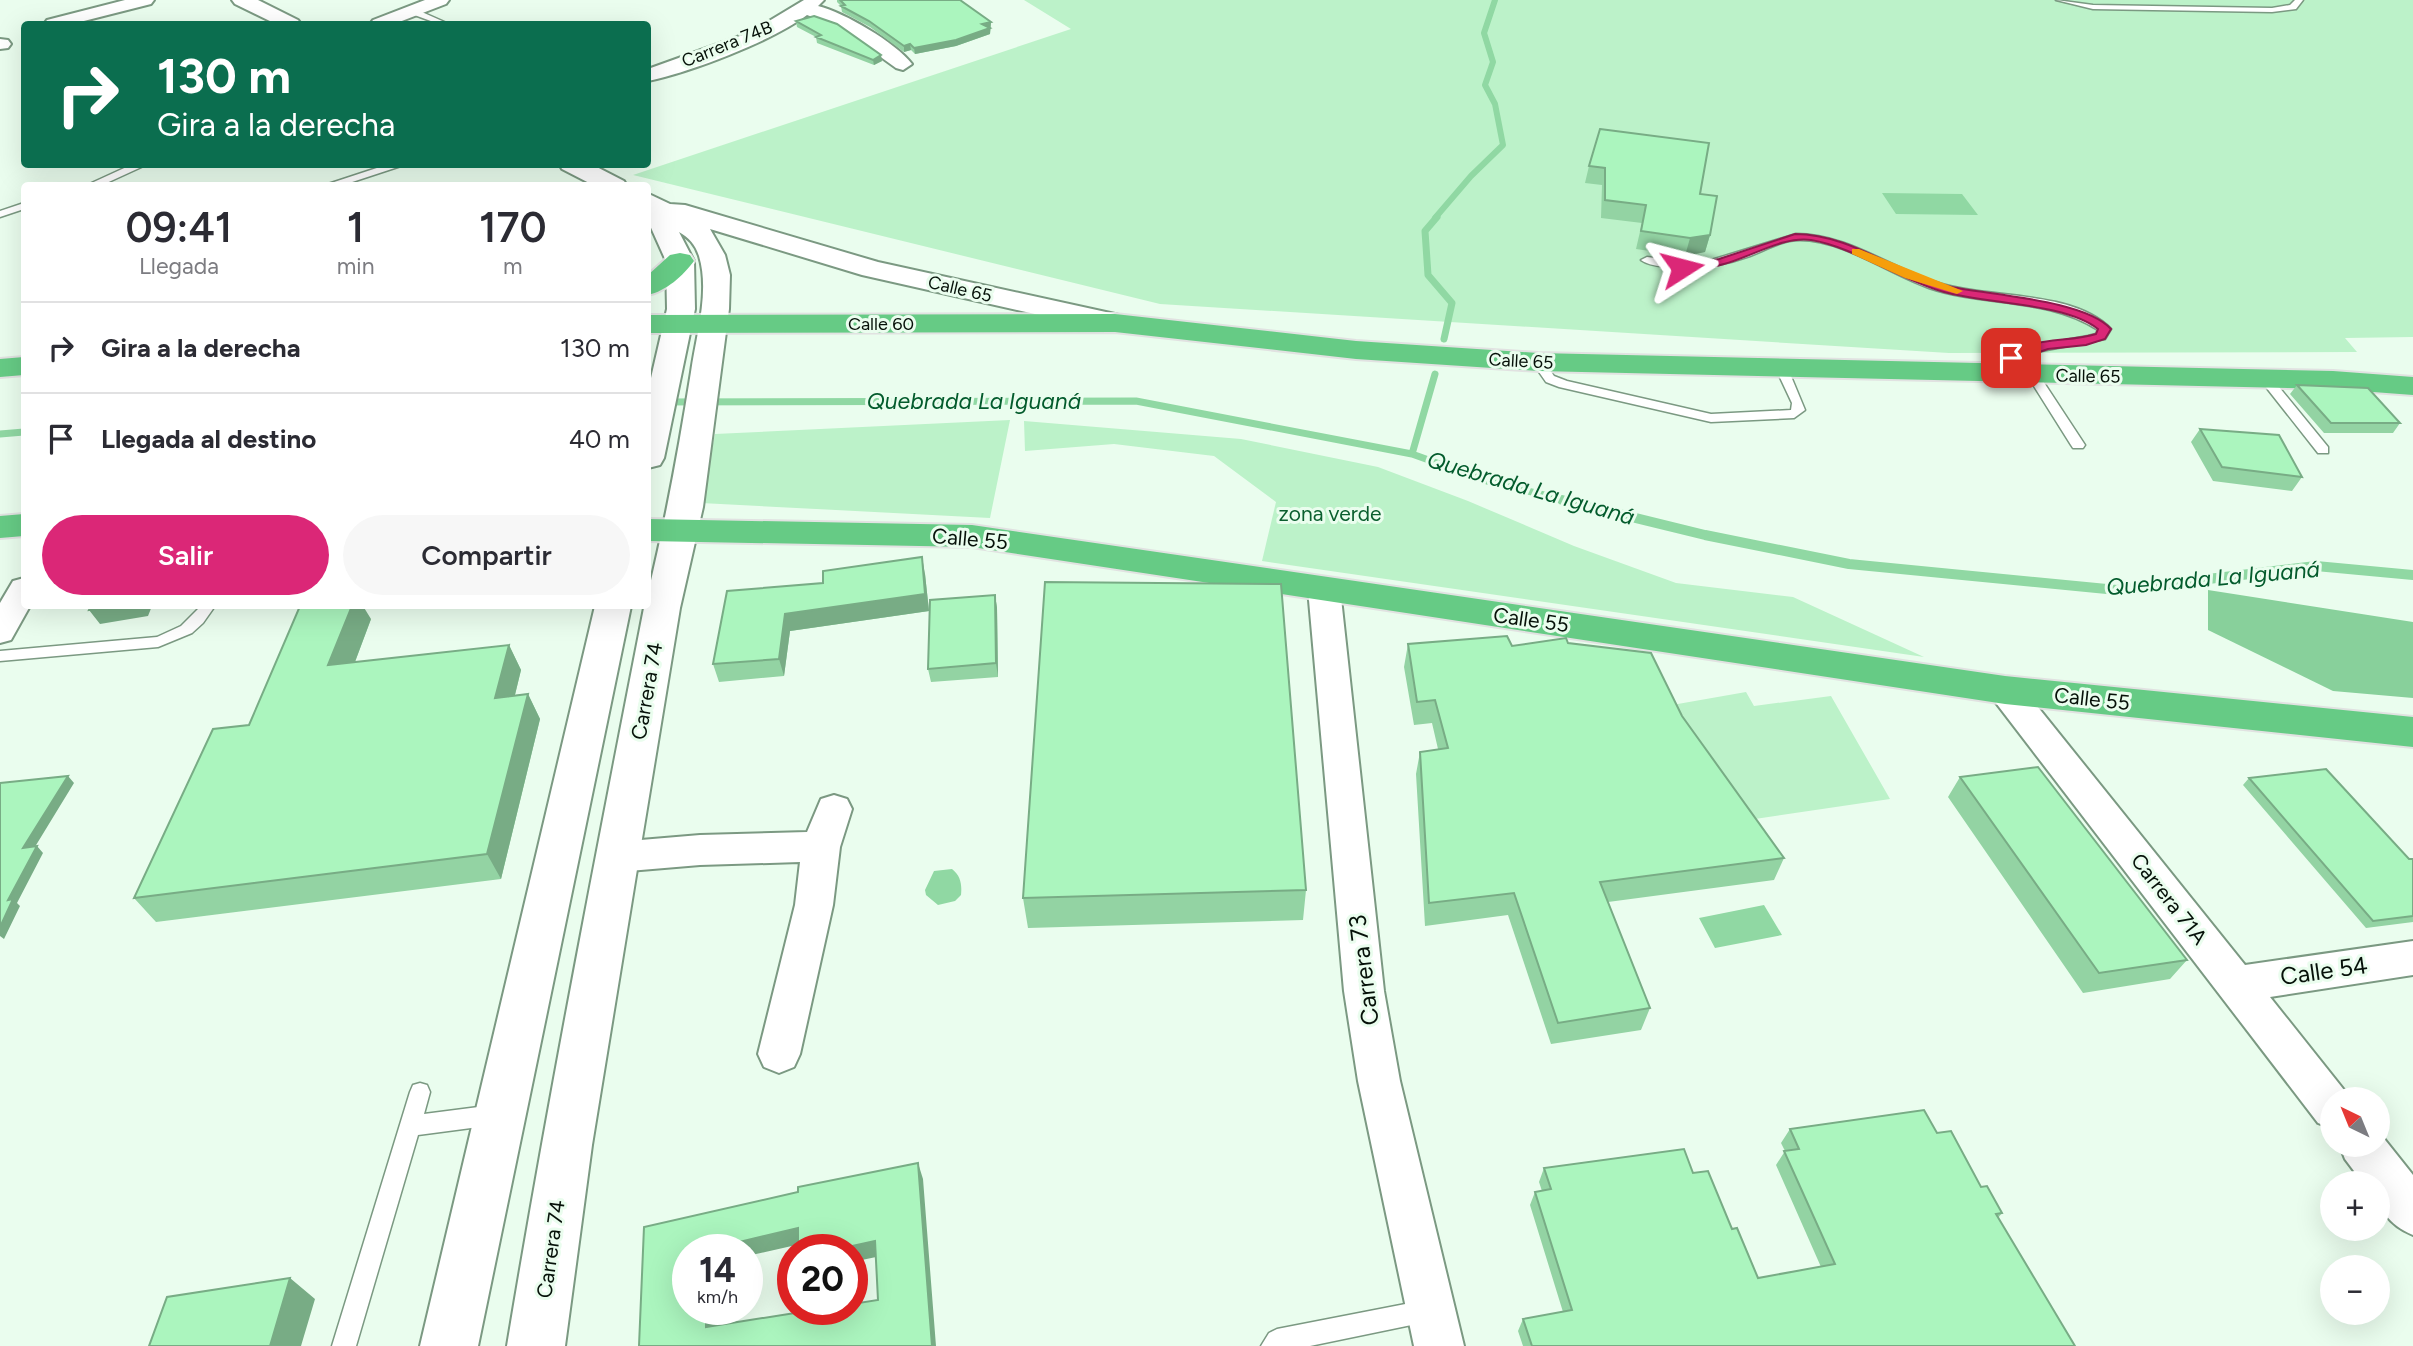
<!DOCTYPE html>
<html lang="es">
<meta charset="utf-8">
<style>
:root{--surface:#fff;--page:#f7f7f7;--text:#2b2b33;--muted:#7c7c81;--line:#e1e1e2;--accent:#db2777}
body{margin:0;font-family:Figtree,sans-serif;background:var(--page);color:var(--text);height:100vh;display:flex;flex-direction:column;font-size:26px;white-space:nowrap}
*{box-sizing:border-box;margin:0}
p{font-size:23px;color:var(--muted)}
.icon{flex:none;width:38px;height:38px;fill:none;stroke:currentColor;stroke-width:2;stroke-linecap:round;stroke-linejoin:round}
.map{position:relative;flex:1;overflow:hidden}
.details{position:absolute;left:21px;top:182px;width:630px;height:427px;display:flex;flex-direction:column;background:var(--surface);border-radius:7px;box-shadow:0 7px 28px #0002}
.details>*{flex:none}
.top-card{position:absolute;left:21px;top:21px;width:630px;height:147px;border-radius:7px;box-shadow:0 7px 28px #0002;background:#0b6e4f;color:#fff;overflow:hidden}
.needle{width:46px;rotate:317deg}
.fabs{position:absolute;left:2320px;top:1087px;display:grid;gap:14px}
.fabs a{display:grid;place-items:center;width:70px;height:70px;border-radius:50%;background:var(--surface);box-shadow:0 7px 28px #0002;font-size:35px}
.speed{position:absolute;left:672px;top:1234px;display:flex;gap:14px;font-size:35px;font-weight:700;text-align:center}
.speed>*{display:grid;place-content:center;width:91px;height:91px;border-radius:50%;background:var(--surface);box-shadow:0 7px 28px #0002;line-height:1}
.speed small{font-size:18px;font-weight:400}
.speed .limit{border:10px solid #d22;background:#fff;color:#111}
.pin{position:absolute;display:grid;place-items:center;width:60px;height:60px;color:#fff;margin:-30px;border-radius:14px;box-shadow:0 4px 10px #0006}
.me{position:absolute;width:77px;margin:-38px;rotate:81deg;stroke-linejoin:round;filter:drop-shadow(0 0 5px #0008)}
.turn{display:flex;align-items:center;gap:24px;height:147px;padding:0 21px;font-size:32px}
.turn .icon{width:91px;height:91px;stroke-width:2.5}
.turn b{display:block;font-size:49px;line-height:60px}
.eta{display:flex;justify-content:space-evenly;align-items:center;height:119px;text-align:center}
.eta b{font-size:42px;font-weight:600;line-height:49px}
.cta{display:flex;gap:14px;margin-top:auto;padding:14px 21px}
.cta a{flex:1;height:80px;border-radius:42px;background:var(--accent);color:#fff;font-size:28px;font-weight:600;line-height:80px;text-align:center}
.cta a+a{background:var(--page);color:var(--text)}
ul{padding:0;list-style:none}
li{display:flex;align-items:center;gap:21px;height:91px;padding:0 21px;border-top:2px solid var(--line)}
li div{flex:1}
li b{display:block;font-size:26px}
li em{font-style:normal}
.map>svg:first-child{display:block}
</style>
<div class="map">
<svg width="2413" height="1346" viewBox="0 0 2413 1346">
<rect width="100%" height="100%" fill="#eafdee"/>
<path fill="#bcf2c9" d="M1024,0H2413V337L2345,338L2357,352L1949,353L1160,304L633,175L1071,29Z
M1010,420L990,518L701,503L715,434Z
M1024,421L1241,439L1378,467L1468,501L1574,546L1676,583L1793,597L1924,657L1262,561L1276,502L1214,456L1114,444L1025,451Z
M1746,692L1754,706L1831,696L1890,799L1735,822L1672,705Z"/>
<path fill="#88d09b" d="M2208,590L2413,622V698L2333,691L2208,630Z"/>
<path fill="#90d8a3" d="M1882,193L1962,194L1978,215L1896,214Z
M952,869C961,876 962,885 961,895L955,901L938,905L926,895L925,890L934,871Z
M1764,905L1782,935L1715,948L1699,918Z"/>
<g fill="none" stroke-linecap="round" stroke-linejoin="round">
<path stroke="#90d8a3" stroke-width="6" d="M1435,218L1471,176L1503,145L1495,104L1485,85L1493,62L1484,33L1495,0"/>
<path stroke="#90d8a3" stroke-width="7" d="M1437,217L1425,231L1428,275L1452,303L1444,339
M648,402L1136,401L1412,454L1487,481L1569,501
M0,434L24,432
M1412,454L1435,374"/>
<path stroke="#90d8a3" stroke-width="10" d="M1562,500L1705,535L1849,564L2117,590L2316,566L2413,575"/>
<g stroke="#7b9982" stroke-width="3">
<path id="lane" d="M2056,0L2093,5L2272,8L2290,5L2295,0H2303L2296,9L2272,12L2093,9Z
M409,9H415L449,24H439L409,13Z
M133,164H148L100,186H85Z
M389,164H407L340,186H322Z
M24,203V209L0,217V211Z
M1796,234C1849,234 1893,270 1942,284C1992,299 2073,290 2111,329L2105,339L2036,352L2018,359L2024,374L2018,378L2012,374L2005,358L2007,355L2033,346L2088,336L2096,334L2098,330C2047,297 1985,307 1929,288C1889,274 1843,240 1800,240C1782,240 1766,250 1750,256C1722,266 1695,271 1666,267C1658,266 1648,265 1641,260L1647,257L1686,262L1708,261Z
M1538,358L1542,359L1554,376L1567,381L1711,414L1791,410L1792,403L1776,369L1782,365L1788,369L1805,410L1794,418L1711,422L1559,387L1546,382L1532,362Z
M2033,371L2039,375L2085,445L2083,448H2073L2071,445L2027,375Z
M2266,375L2270,376L2328,447V453H2318L2262,382L2260,379Z
M201,606H215L203,623L192,633L158,647L0,661V651L157,637L181,626Z
M420,1083L427,1085L430,1092L424,1114L494,1105L501,1108L504,1115L501,1122L494,1125L418,1135L356,1346H332L410,1092L413,1085Z
M1426,1300L1434,1303L1437,1311L1434,1319L1426,1322L1310,1346H1261L1269,1333L1277,1329Z"/>
</g>
<g stroke="#7b9982" stroke-width="4">
<path id="street" d="M125,0H154L151,4L72,24H44L47,20Z
M425,0H449L446,4L394,24H370L373,20Z
M804,0H824L818,6C845,13 895,42 912,64L903,70L896,68L839,27L807,15C772,41 691,72 648,81V69L751,32Z
M0,39L8,40L11,44L8,48L0,49Z
M24,578V606H30L11,640L0,643V603L13,581Z
M1324,579L1335,582L1340,589L1384,991L1400,1081L1464,1346H1414L1358,1081L1344,991L1308,589L1313,582Z
M2005,678L2017,681L2245,965L2413,941V975L2270,997L2348,1095L2350,1099H2333V1129L2318,1123L1993,699L1988,690L1993,681Z
M834,795L847,799L852,809L840,847L833,905L800,1054L794,1067L779,1073L764,1067L758,1054L795,905L800,862L700,865L617,872L604,868L598,857L604,846L617,842L700,835L807,832L821,799Z
M2378,1131L2413,1175V1235C2388,1224 2378,1210 2378,1183H2363L2345,1159L2339,1144H2378Z"/>
</g>
<g stroke="#7b9982" stroke-width="4">
<path id="secondary" d="M232,0H258L298,20L301,24H276L235,4Z
M559,164H591L624,181L627,186H595L562,169Z
M651,195L670,204L685,205L878,262L1115,314L1125,317L1129,323L1125,329L1115,332L862,275L710,229L725,255L730,275L729,309L703,507L680,608L639,857L592,1145L565,1346H507C548,1099 596,854 644,608L648,606V593C666,519 679,447 691,372C696,336 710,292 699,256C695,244 689,238 679,232L694,261L695,309L664,458L660,465L648,468V391L667,309L666,261L648,221V196Z
M595,606H631L478,1346H420Z"/>
</g>
<g stroke="#e1e2e1" stroke-width="4">
<path id="highway" d="M680,253L690,255L694,261C683,276 666,291 648,295V275L670,255Z
M1115,314L1356,341L1538,353L2333,371L2413,377V395L2333,389L1538,371L1356,359L1115,332L648,333V315Z
M24,357V375L0,377V359Z
M24,514V536L0,538V516Z
M648,519L972,525L2005,676L2413,717V747L2005,704L972,547L648,541Z"/>
</g>
<use href="#lane" fill="#fff" fill-rule="evenodd"/>
<use href="#street" fill="#fff" fill-rule="evenodd"/>
<use href="#secondary" fill="#fff" fill-rule="evenodd"/>
<use href="#highway" fill="#66cb85" fill-rule="evenodd"/>
</g>
<path fill="#93d3a3" d="M837,0H960L991,22L990,34L956,46L915,54L911,50L904,52L870,27L842,12L841,6L837,2Z
M796,21L882,61L874,65L817,43L816,37L797,27Z
M1600,129L1700,194L1710,235L1705,252L1685,256L1636,249L1642,223L1601,218L1602,185L1585,183L1589,166Z
M2297,385L2400,423L2393,433H2324L2290,394Z
M2200,429L2302,477L2292,491L2213,481L2191,442Z
M925,574L929,611L790,631L784,676L719,682L713,664L823,583Z
M995,595L997,608L998,677L931,682L928,669Z
M371,619L355,662L509,645L521,670L515,695L528,694L540,719L501,879L156,922L134,898L249,725Z
M1568,643L1682,716L1784,858L1774,880L1608,902L1650,1008L1641,1030L1551,1044L1508,915L1425,926L1416,774L1420,752L1438,749L1432,723L1414,725L1404,667L1408,644L1512,646Z
M1960,777L2187,960L2170,979L2083,993L1948,797Z
M2249,778L2409,859H2413V922L2366,928L2243,785Z
M1306,890L1303,920L1028,928L1023,898Z
M1790,1129L1937,1133L2002,1213L1998,1218L2075,1346H1523L1518,1331L1523,1319L1563,1312L1530,1205L1535,1192L1542,1191L1539,1182L1544,1168L1693,1173L1732,1229L1758,1278L1821,1267L1776,1165L1785,1151L1781,1143Z"/>
<path fill="#78ac85" d="M991,22L990,34L956,46L915,54L914,48Z
M910,44L911,50L904,52V46Z
M881,55L882,61L874,65L873,60Z
M1710,235L1705,252L1685,256L1690,238Z
M922,557L925,574L929,611L790,631L784,676L779,659L785,614Z
M995,595L997,608L998,677L996,663Z
M119,606H152L148,616L100,624L89,610Z
M352,606H363L371,619L344,691L328,665Z
M509,645L521,670L508,723L495,698Z
M528,694L540,719L501,879L487,854Z
M68,776L74,783L30,855L23,848Z
M37,846L43,853L17,903L20,906L4,939L0,936V927L8,900Z
M918,1163L923,1179L936,1346H932Z
M798,1228L805,1243L747,1256V1250H706Z
M875,1241L881,1256L852,1262V1250H834Z
M290,1278L315,1299L301,1346H270Z
M706,1309H715V1341L706,1327Z"/>
<path fill="#abf5be" stroke="#78ac85" stroke-width="2" fill-rule="evenodd" d="M840,0H960L991,22L982,24L990,28L956,40L914,48L910,44L904,46L869,21L841,6L845,5Z
M814,16L837,24L881,55L873,60L816,37L821,35L796,21Z
M1600,129L1709,143L1700,194L1717,196L1710,235L1690,238L1641,231L1646,205L1605,200V168L1589,166Z
M2297,385L2368,388L2400,423H2331Z
M2200,429L2279,435L2302,477L2222,467Z
M922,557L925,594L785,614L779,659L713,664L727,591L823,583V571Z
M1045,582L1281,584L1306,890L1023,898Z
M995,595L996,663L928,669L930,600Z
M91,606H119L89,610Z
M300,606H352L328,665L509,645L495,698L528,694L487,854L134,898L213,729L249,725Z
M1507,636L1512,646L1566,638L1568,643L1651,653L1682,716L1784,858L1600,882L1650,1008L1558,1023L1514,893L1429,903L1420,752L1448,748L1435,700L1417,702L1408,644Z
M2038,767L2187,960L2099,973L1960,777Z
M2326,769L2409,859H2413V916L2373,921L2249,778Z
M68,776L23,848L37,846L8,900L13,899L0,927V783Z
M1924,1110L1937,1133L1951,1131L1981,1187L1987,1186L2002,1213L1996,1214L2075,1346H1532L1523,1319L1572,1310L1535,1192L1551,1189L1544,1168L1684,1149L1693,1173L1708,1171L1732,1229L1737,1228L1758,1278L1835,1264L1784,1151L1799,1149L1790,1129Z
M918,1163L932,1346H639L644,1227L798,1192V1187ZM798,1228V1250H834L875,1241L878,1300L852,1304V1309H820L706,1327V1309H688V1250H706Z
M290,1278L270,1346H149L167,1297Z"/>
<path fill="#db2777" stroke="#8e194d" stroke-width="2" d="M1795,234C1852,234 1898,275 1952,287C1990,295 2085,300 2111,329L2105,339L2086,345L2048,349L2011,362L2005,358C2028,336 2068,343 2096,334L2098,329C2065,303 1987,304 1944,292C1900,280 1854,247 1811,240C1783,236 1751,257 1724,264C1711,268 1696,269 1682,271L1677,268L1719,259Z"/>
<path fill="#f59e0b" d="M1852,249H1859L1963,291L1957,294L1905,278L1852,254Z"/>
<g text-anchor="middle" stroke-width="6" stroke-linejoin="round" paint-order="stroke">
<g font-size="18" fill="#061109" stroke="#eafdee">
<text transform="translate(727 44) rotate(-22)" y="6">Carrera 74B</text>
<text transform="translate(960 289) rotate(13)" y="6">Calle 65</text>
<text x="881" y="330">Calle 60</text>
<text transform="translate(1521 361) rotate(3)" y="6">Calle 65</text>
<text transform="translate(2088 376) rotate(1)" y="6">Calle 65</text>
</g>
<g font-size="21" fill="#0b5f2f" stroke="#eafdee">
<text x="1330" y="521">zona verde</text>
</g>
<g font-size="21" fill="#061109" stroke="#eafdee">
<text transform="translate(970 539) rotate(5)" y="7">Calle 55</text>
<text transform="translate(1531 620) rotate(8)" y="7">Calle 55</text>
<text transform="translate(647 691) rotate(-80)" y="7">Carrera 74</text>
<text transform="translate(2092 699) rotate(6)" y="7">Calle 55</text>
<text transform="translate(2169 899) rotate(52)" y="7">Carrera 71A</text>
<text transform="translate(551 1249) rotate(-82)" y="7">Carrera 74</text>
</g>
<g font-size="23" font-style="italic" fill="#035b2c" stroke="#eafdee">
<text x="974" y="409">Quebrada La Iguaná</text>
<text transform="translate(1531 488) rotate(16)" y="8">Quebrada La Iguaná</text>
<text transform="translate(2213 578) rotate(-5)" y="8">Quebrada La Iguaná</text>
</g>
<g font-size="24" fill="#061109" stroke="#eafdee">
<text transform="translate(1364 970) rotate(-97)" y="8">Carrera 73</text>
<text transform="translate(2324 971) rotate(-8)" y="8">Calle 54</text>
</g>
</g>
</svg>
<div class="fabs">
<a><svg class="needle" viewBox="-14 -14 28 28"><path d="M0-13l5 13h-10z" fill="#e53935"/><path d="M0 13l5-13h-10z" fill="#7c7c81"/></svg></a>
<a>+</a>
<a>−</a>
</div>
<div class="speed"><div>14<small>km/h</small></div><div class="limit">20</div></div>
<div class="pin" style="left:2011px;top:358px;background:#d93025"><svg class="icon" aria-label="arrive" viewBox="0 0 24 24"><path d="M6 21V4h12l-3 4 3 4H6"/></svg></div>
<svg class="me" style="left:1682px;top:268px" viewBox="-20 -20 40 40"><path d="M0-17L14 15 0 8-14 15z" fill="#db2777" stroke="#fff" stroke-width="4"/></svg>
<div class="top-card">
<div class="turn"><svg class="icon" aria-label="right" viewBox="0 0 24 24"><path d="M7 20v-9h11M14 6l5 5-5 5"/></svg><div><b>130 m</b>Gira a la derecha</div></div>
</div>
<section class="details">
<div class="eta">
<div><b>09:41</b><p>Llegada</p></div>
<div><b>1</b><p>min</p></div>
<div><b>170</b><p>m</p></div>
</div>
<ul>
<li><svg class="icon" aria-label="right" viewBox="0 0 24 24"><path d="M7 20v-9h11M14 6l5 5-5 5"/></svg><div><b>Gira a la derecha</b></div><em>130 m</em></li>
<li><svg class="icon" aria-label="arrive" viewBox="0 0 24 24"><path d="M6 21V4h12l-3 4 3 4H6"/></svg><div><b>Llegada al destino</b></div><em>40 m</em></li>
</ul>
<div class="cta"><a>Salir</a><a>Compartir</a></div>
</section>
</div>
